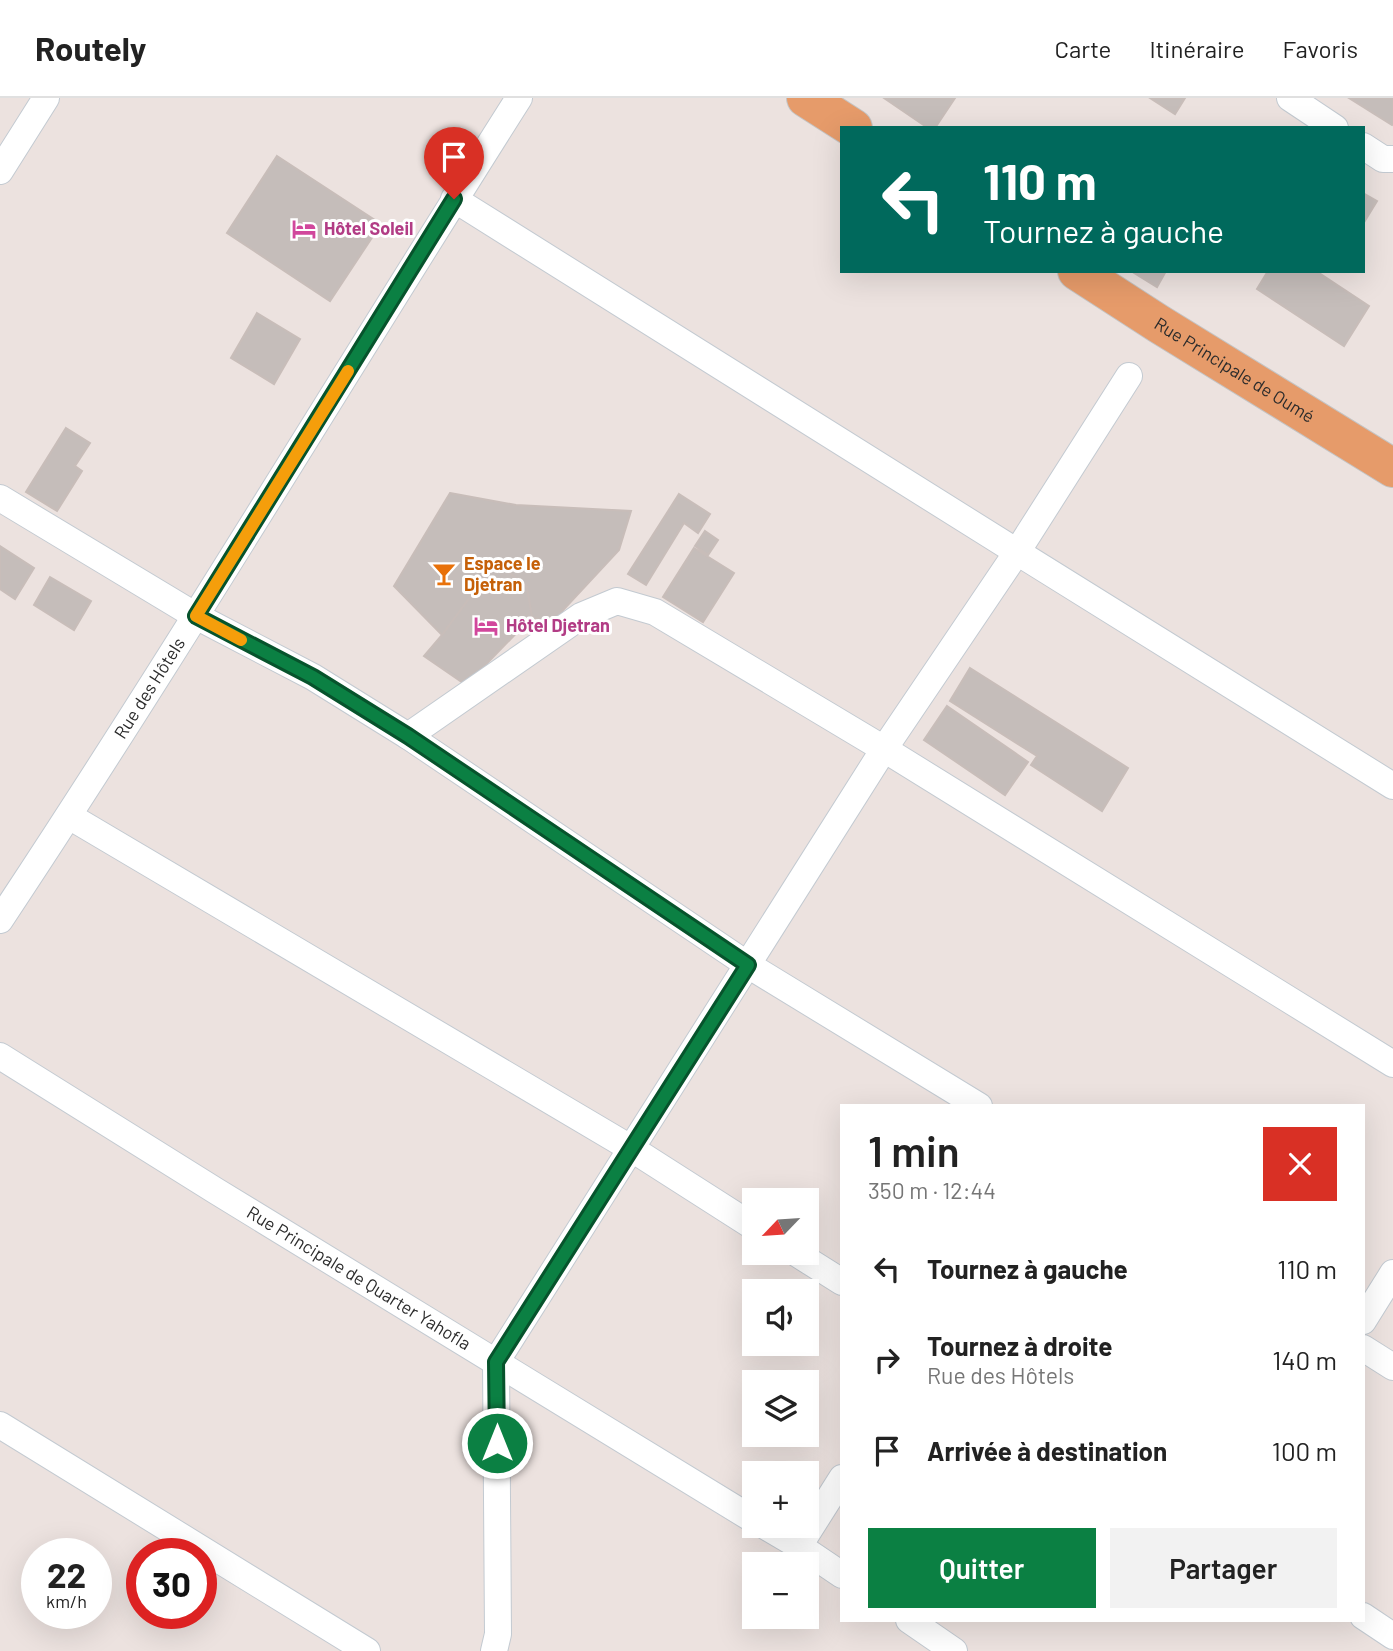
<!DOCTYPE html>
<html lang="fr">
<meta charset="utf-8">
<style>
:root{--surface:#fff;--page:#f2f2f2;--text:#222;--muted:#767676;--line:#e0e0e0;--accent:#0b8043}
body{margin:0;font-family:Barlow,sans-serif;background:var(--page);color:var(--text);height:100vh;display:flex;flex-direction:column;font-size:26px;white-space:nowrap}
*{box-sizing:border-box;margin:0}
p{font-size:23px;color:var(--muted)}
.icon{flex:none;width:38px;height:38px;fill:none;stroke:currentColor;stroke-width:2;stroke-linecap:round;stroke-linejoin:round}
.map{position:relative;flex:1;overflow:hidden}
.panel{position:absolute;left:840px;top:1006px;width:525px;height:518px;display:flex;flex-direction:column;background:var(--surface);border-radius:0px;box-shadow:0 7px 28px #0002}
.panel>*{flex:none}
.guide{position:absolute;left:840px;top:28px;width:525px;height:147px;border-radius:0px;box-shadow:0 7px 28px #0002;background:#00695c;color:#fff;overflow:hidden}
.needle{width:46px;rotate:245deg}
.tools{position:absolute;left:742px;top:1090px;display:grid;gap:14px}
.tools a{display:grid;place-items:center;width:77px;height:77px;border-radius:0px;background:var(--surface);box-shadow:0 7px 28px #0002;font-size:35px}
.speed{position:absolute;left:21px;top:1440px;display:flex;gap:14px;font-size:35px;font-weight:700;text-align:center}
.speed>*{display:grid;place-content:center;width:91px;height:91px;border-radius:50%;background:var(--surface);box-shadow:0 7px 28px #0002;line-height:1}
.speed small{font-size:18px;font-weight:400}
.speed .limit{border:10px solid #d22;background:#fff;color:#111}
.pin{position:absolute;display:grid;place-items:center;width:60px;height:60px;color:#fff;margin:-72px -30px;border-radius:50% 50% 50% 0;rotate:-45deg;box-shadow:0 0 7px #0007}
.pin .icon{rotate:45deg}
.me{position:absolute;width:77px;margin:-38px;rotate:0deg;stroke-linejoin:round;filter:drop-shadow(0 0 5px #0008)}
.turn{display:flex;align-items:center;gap:24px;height:147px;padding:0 28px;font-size:32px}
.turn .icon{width:91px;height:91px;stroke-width:2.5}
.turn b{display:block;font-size:49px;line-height:60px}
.round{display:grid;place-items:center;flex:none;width:74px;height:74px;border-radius:0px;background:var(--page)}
.headline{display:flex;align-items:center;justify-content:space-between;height:119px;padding:0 28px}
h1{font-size:42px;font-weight:600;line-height:52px}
.primary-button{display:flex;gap:14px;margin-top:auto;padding:14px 28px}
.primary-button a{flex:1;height:80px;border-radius:0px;background:var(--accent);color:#fff;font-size:28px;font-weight:600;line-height:80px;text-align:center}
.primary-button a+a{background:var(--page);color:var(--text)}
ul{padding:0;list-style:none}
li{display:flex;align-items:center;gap:21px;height:91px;padding:0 28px}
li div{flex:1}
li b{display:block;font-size:26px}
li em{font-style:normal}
header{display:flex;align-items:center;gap:42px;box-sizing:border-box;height:98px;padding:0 35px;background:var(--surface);border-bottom:2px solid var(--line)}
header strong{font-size:33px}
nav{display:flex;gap:38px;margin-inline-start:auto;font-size:24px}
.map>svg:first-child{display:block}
</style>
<header>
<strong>Routely</strong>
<nav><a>Carte</a><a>Itinéraire</a><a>Favoris</a></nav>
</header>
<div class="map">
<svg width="1393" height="1553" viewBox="0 0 1393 1553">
<rect width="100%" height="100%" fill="#ece2df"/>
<path fill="#c5bdba" stroke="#c8bdb9" stroke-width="2" d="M884,0H955L935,30H928Z
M1150,0H1185L1175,16Z
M1349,0H1393V26L1392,27Z
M277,58L381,126L330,203L227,135Z
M1363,95L1377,103L1363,126Z
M1131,173H1166L1157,189Z
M1268,173H1316L1369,208L1344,248L1257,191Z
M257,215L300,241L274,286L231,260Z
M66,330L90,345L75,368L82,373L57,413L26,394Z
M450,395L516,407L631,413L619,452L551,525L532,519L527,489L496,464L442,537L394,488Z
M679,396L710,416L698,435L684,425L646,487L628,476Z
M705,433L718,442L708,457L695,448Z
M0,448L34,470L15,501L0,491Z
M694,450L734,475L703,524L663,499Z
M496,464L527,489L532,519L466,587L424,558L442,537Z
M50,479L91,503L74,532L34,507Z
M970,570L1128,670L1102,713L1031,667L1037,658L950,603Z
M947,608L1028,664L1005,697L924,642Z"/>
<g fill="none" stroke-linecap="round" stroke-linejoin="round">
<g stroke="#c3cad1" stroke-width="28">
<g id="minor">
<path d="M1290,0L1335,30"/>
<path d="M1363,48L1383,61H1393"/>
<path d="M0,73L46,0"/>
<path d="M454,101L1017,454L1129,278"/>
<path d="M0,400L196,518L313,579L408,638L748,867L979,1008"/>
<path d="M408,638L581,518L617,503L655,514L884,651L1393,966"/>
<path d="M69,718L632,1051L754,1129"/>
<path id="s1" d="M0,822C179,552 345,274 519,0"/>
<path id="s2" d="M0,958L216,1093L754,1422"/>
<path d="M796,1155L842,1184"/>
<path d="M1363,1223L1393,1175"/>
<path d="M1363,1250L1393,1269"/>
<path d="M0,1327L367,1553"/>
<path d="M765,1428L799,1448L842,1477"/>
<path d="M799,1448L842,1380"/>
<path d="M1363,1518L1393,1538"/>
<path d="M909,1522L954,1553"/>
<path d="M494,1553L498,1536L496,1264L884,651L1017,454L1393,688"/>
</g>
</g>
<g stroke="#c4c4c4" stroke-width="40">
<g id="primary">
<path d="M806,0L853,30"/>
<path id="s3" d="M1077,173L1159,226L1393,370"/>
</g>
</g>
<use href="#minor" stroke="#fff" stroke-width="26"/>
<use href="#primary" stroke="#e69b6a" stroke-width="38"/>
</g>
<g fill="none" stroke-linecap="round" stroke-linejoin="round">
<g stroke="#07532c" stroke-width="18">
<path id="route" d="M454,101L196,518L313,579L408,638L748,867L496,1264L497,1345"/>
</g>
<use href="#route" stroke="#0b8043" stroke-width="12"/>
<path stroke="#f59e0b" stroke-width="12" d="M241,542L196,518L348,273"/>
</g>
<defs>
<g id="hotel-bare" transform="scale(1.89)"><path d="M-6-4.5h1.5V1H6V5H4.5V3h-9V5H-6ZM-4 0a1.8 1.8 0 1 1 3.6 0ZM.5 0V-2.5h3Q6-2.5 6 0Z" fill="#d1479c" stroke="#fff" stroke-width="2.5" paint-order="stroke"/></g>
<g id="bar-bare" transform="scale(1.89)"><path d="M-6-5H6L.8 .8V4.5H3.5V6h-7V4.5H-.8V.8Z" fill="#e8710a" stroke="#fff" stroke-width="2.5" paint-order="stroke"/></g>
</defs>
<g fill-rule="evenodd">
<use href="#hotel-bare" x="304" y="131"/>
<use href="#bar-bare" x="444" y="476"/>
<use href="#hotel-bare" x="486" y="528"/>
</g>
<g text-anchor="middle" stroke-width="6" stroke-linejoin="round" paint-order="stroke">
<g font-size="18" font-weight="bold" fill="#b23c85" stroke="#fff" text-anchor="start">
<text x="324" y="137">Hôtel Soleil</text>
<text x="506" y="534">Hôtel Djetran</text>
</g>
<g font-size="18" fill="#2c2c2c" stroke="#fff">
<text dy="6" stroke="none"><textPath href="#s3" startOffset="186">Rue Principale de Oumé</textPath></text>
<text dy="6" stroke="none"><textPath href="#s1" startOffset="276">Rue des Hôtels</textPath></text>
<text dy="6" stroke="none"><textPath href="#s2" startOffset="422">Rue Principale de Quarter Yahofla</textPath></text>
</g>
<g font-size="18" font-weight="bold" fill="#c56008" stroke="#fff" text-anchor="start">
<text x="464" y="472">Espace le<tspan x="464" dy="21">Djetran</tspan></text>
</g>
</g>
</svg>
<div class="tools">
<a><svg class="needle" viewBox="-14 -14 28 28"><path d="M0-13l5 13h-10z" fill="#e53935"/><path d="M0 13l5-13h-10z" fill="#767676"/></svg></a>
<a><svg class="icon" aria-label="sound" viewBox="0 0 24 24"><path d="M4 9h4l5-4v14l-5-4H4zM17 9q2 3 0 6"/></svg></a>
<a><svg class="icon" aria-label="layers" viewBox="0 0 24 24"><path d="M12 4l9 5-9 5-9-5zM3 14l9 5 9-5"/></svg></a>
<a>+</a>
<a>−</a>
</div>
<div class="speed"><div>22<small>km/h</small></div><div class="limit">30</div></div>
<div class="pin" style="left:454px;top:101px;background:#d93025"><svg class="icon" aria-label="arrive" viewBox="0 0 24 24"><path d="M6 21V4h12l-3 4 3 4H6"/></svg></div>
<svg class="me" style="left:497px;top:1345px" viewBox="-20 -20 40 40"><circle r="17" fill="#0b8043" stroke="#fff" stroke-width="3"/><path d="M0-11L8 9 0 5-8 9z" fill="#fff"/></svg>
<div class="guide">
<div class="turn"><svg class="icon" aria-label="left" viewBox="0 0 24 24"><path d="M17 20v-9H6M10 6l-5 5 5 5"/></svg><div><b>110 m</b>Tournez à gauche</div></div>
</div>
<section class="panel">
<div class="headline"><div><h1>1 min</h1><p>350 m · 12:44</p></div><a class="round" style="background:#d93025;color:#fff"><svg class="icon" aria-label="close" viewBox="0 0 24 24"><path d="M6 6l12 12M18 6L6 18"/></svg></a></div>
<ul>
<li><svg class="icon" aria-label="left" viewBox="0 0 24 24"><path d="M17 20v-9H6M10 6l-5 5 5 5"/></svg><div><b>Tournez à gauche</b></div><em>110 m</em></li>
<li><svg class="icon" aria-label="right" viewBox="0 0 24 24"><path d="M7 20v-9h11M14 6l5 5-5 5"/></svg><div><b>Tournez à droite</b><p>Rue des Hôtels</p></div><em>140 m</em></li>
<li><svg class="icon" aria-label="arrive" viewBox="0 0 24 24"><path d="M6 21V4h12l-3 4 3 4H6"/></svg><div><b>Arrivée à destination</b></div><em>100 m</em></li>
</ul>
<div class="primary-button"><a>Quitter</a><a>Partager</a></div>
</section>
</div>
